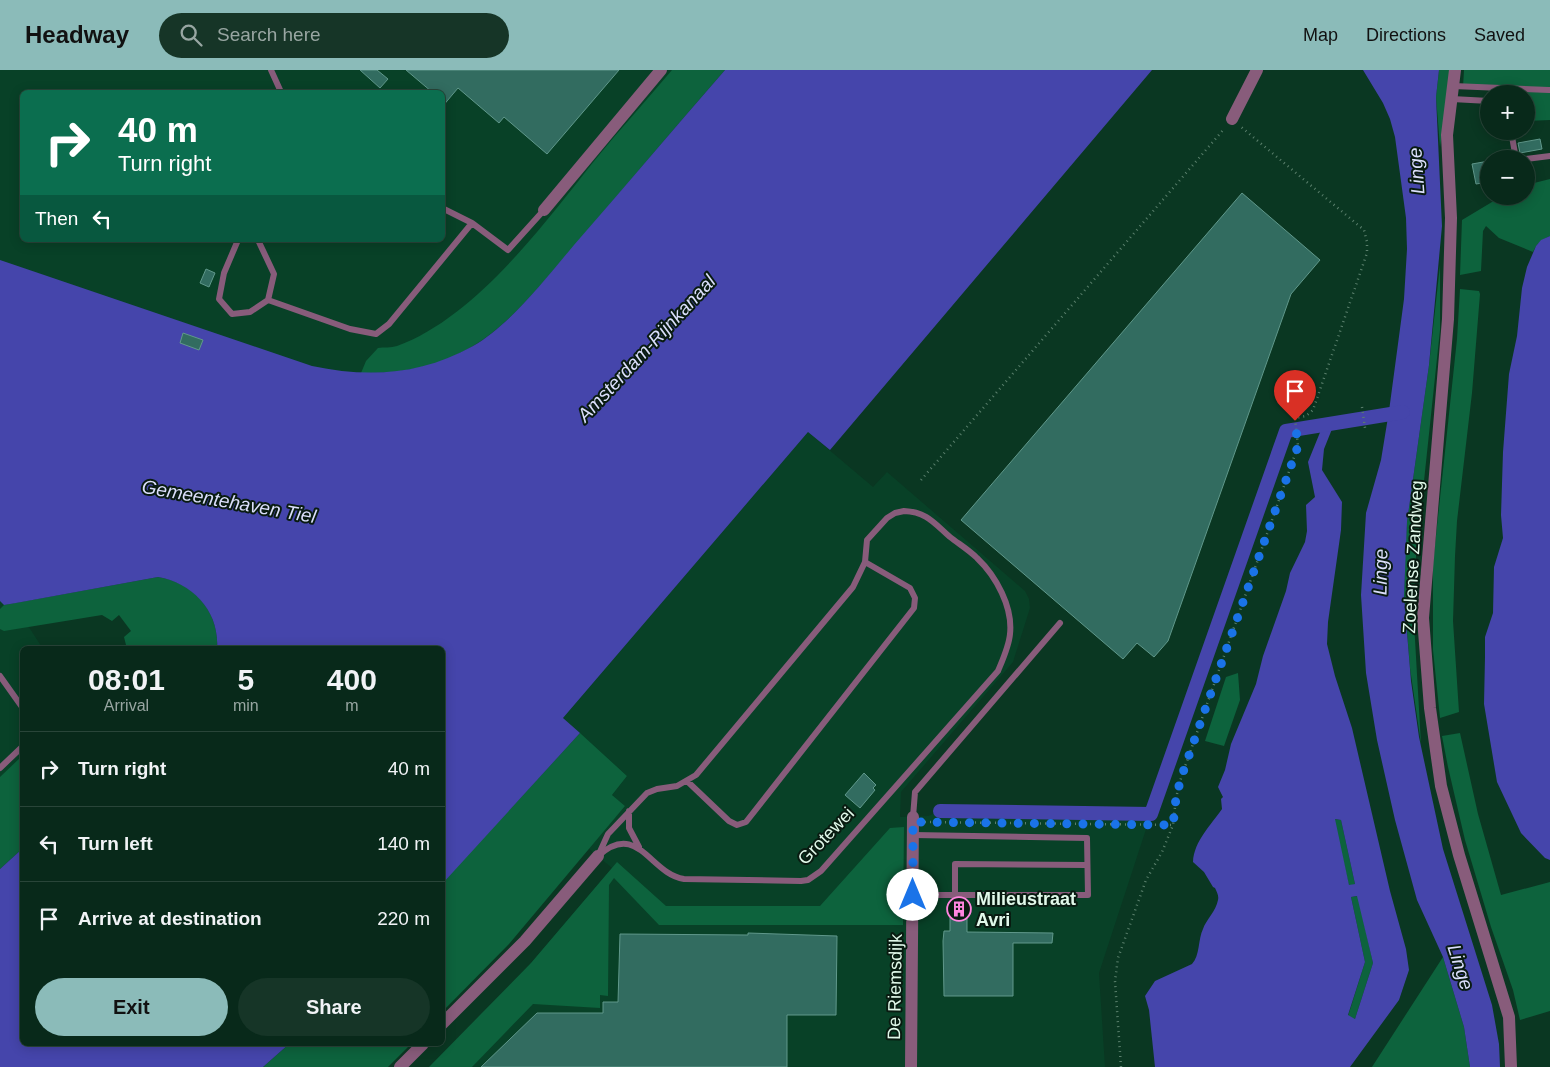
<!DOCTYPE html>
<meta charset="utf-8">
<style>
:root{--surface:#08291a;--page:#163527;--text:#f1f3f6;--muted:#98a6a2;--line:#294539;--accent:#8bbbb9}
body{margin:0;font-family:Helvetica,sans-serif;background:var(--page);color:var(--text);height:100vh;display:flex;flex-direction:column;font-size:19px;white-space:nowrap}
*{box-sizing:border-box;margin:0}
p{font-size:16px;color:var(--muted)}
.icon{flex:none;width:28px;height:28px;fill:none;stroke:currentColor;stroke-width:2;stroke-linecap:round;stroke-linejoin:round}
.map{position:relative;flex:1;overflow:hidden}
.panel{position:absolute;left:20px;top:576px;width:425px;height:400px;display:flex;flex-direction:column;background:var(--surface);border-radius:8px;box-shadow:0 2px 12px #0003,0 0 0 1px var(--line)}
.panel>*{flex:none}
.top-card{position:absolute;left:20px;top:20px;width:425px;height:152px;border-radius:8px;box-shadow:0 2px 12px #0003,0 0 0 1px var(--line);background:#0b6e4f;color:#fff;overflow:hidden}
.fabs{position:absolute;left:1480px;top:15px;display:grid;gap:10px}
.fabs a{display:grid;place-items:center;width:55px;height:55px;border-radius:50%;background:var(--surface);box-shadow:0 2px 12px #0003,0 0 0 1px var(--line);font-size:25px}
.pin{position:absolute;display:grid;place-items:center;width:42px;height:42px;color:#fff;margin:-51px -21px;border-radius:50% 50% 50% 0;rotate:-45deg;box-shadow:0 0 5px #0007}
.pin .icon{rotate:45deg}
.me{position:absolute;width:55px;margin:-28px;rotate:0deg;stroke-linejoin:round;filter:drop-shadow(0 0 4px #0008)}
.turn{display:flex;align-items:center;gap:18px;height:105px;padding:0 15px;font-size:22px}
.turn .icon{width:65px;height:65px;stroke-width:2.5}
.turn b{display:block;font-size:35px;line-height:42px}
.then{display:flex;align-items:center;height:48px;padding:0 15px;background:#0003;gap:10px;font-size:19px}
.eta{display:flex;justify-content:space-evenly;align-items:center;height:85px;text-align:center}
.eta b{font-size:30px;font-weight:700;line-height:35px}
.primary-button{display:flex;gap:10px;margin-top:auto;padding:10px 15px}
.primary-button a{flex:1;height:58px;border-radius:30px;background:var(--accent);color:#111;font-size:20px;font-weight:700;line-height:58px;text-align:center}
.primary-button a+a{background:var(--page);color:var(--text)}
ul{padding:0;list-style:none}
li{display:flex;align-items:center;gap:15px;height:75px;padding:0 15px;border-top:1px solid var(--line)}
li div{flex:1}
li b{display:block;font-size:19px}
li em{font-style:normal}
header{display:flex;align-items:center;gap:30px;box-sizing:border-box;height:70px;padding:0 25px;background:var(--accent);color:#111}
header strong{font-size:24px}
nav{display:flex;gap:28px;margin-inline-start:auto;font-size:18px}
.search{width:350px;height:45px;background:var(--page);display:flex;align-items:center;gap:12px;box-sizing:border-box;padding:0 18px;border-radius:28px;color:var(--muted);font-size:19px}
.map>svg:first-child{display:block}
</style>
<header>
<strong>Headway</strong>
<div class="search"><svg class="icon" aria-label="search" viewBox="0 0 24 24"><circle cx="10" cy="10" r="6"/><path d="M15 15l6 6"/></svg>Search here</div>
<nav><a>Map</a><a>Directions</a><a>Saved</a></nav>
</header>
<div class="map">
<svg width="1550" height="997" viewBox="0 0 1550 997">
<rect width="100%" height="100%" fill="#0a3722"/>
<path fill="#084127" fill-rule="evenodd" d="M0,0H695L405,336L0,201ZM22,22H442V170H22Z
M808,362L873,417L887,402L1025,521L1029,529L1030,538L1013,592L901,722L900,747L928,746L940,741L1151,744L1099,903L1105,997H438L502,924L531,893L612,798L588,778L625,736L612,725L627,706L563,648Z
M0,512L43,579H22V731L0,749Z"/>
<path fill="#0d633d" d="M672,0H725C674,58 625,117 575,175C546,208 511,254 473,276C435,298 405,303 361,303L366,291L378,278C384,277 391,278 397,276C476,247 544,154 595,90C620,59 647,30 672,0Z
M1439,0H1452L1440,77L1436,27Z
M1464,0H1550V50L1526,51V24H1497L1485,19L1463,17Z
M1550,109V166C1541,170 1537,173 1533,182L1499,168L1486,156L1483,161L1481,201L1460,205L1462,150L1502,126H1526V115Z
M1440,195V260L1415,496L1414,552L1421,674L1410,598L1404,525L1405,486L1407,452L1429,295Z
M1460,219L1479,221L1480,224L1472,323L1457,451L1455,486L1453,551L1459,642L1440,648L1433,580V494L1457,269Z
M158,507C193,512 220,542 217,579H127L124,567L131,561L119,545L112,551L102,545L4,561L0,559V539L4,535Z
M1238,603L1240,630L1224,676L1205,671L1226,607Z
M580,663L627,706L612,725L625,736L509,874L443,941L442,813Z
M1460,663L1478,744L1501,825L1550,812V941L1520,950L1513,920L1491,857L1465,770L1448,697L1442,666Z
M22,686V779L0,799V707Z
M1334,749L1341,750L1355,814L1349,816Z
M904,757L903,855H659L614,808L609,815L608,926L600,925V938L533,934L472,997H429L531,893L617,792L666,836H820L890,758Z
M1358,826L1373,893L1355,949L1348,946L1365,892L1351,827Z
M1443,887L1464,957L1470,997H1372Z
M289,974H411L388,997H263Z"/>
<path fill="#4545ab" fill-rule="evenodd" d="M725,0H1152L830,380L808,362L563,648L580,663L443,813L442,579H217C220,542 193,513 158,507L16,533L4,535L0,531V190L312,296C369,308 421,305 473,276C510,255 546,208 574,175C625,117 674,58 725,0Z
M1363,0H1439L1436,27L1442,156L1429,295L1407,452L1404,526L1411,611L1419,667L1443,779L1492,935L1499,974L1500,997H1470L1464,957L1443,887L1417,830L1395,750L1377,670L1366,603L1361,525L1366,443L1381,390L1389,341L1404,229L1407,179L1406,148L1395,67L1390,49L1383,33Z
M1550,166V790L1545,788L1521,763L1497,712L1484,634L1485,587V567L1493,543L1494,497L1503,468L1501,445L1503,382L1509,304L1517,266L1522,218L1527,197L1536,176L1541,170Z
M1334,354L1324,379L1322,400L1342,432L1341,460L1328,552L1327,574L1335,606L1352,658L1390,821L1406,879L1409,900L1399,930L1350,997H1155L1149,940L1145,926L1155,911L1192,894C1200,886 1198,869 1203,859C1206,850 1216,841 1218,830C1219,826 1217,822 1215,818L1213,817L1204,802L1193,792C1194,771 1211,755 1222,739L1221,729L1223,727L1218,717L1225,700L1231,674L1256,614L1263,586L1286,521L1290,503L1305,472L1307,461L1306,435L1315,427L1308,392L1323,355ZM1335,749L1341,750L1355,814L1349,815ZM1357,826L1373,893L1355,949L1348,945L1365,892L1351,827Z
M22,779V974H289L263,997H0V799Z"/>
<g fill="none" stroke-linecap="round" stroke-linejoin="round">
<path stroke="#4545ab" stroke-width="14" d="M940,741L1151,744L1286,361L1403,342"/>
</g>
<path fill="#326c60" stroke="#60988b" d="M360,0H377L388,9L380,18Z
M406,0H619L547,84L504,47L499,53L458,18L442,37V22H432Z
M1540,69L1542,79L1520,83L1518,73Z
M1489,91V112L1476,114L1472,94Z
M1242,123L1320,190L1291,224L1168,571L1154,587L1137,573L1123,589L961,450Z
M206,199L215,203L209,217L200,213Z
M183,263L203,270L199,280L180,273Z
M864,703L876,715L873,718L875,720L860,738L845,725Z
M950,835H967V862L1053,863L1052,873H1013V926H944L943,871L944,861H950Z
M748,863L837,866L836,945H787V997H481L537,943H603V932H618L620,864L748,865Z"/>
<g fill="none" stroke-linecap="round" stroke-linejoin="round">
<path stroke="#5b806d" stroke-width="2.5" stroke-dasharray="1 4" stroke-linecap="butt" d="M1362,337L1365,358
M921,410L1224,59
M925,752L1173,755
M1121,997L1115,911L1118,888L1146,810L1162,782L1173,755L1176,728L1181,708L1298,376L1295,348L1306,346L1313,340L1367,183V172L1364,160L1240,56"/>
<path stroke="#885c7b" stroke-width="6" d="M271,0L281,22
M1453,16L1549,20
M1452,29L1489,31
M1511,61L1516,89
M1526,89L1550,86
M442,138L472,153
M238,170L224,203L219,229L232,244L250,242L268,230L274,204L258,170
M268,230L350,259L376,264L389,254L472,153L508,180L544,140
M904,441C927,442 934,453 950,467C959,474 969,480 977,488C996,506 1013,537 1010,564C1009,576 1003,589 998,601L821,801L808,810L801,811L684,809C650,804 638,750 598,786L608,764L647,723L657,719L677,716L696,705L853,517L865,492L867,470L887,448L895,443Z
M0,606L22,637
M0,698L22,677
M687,711L729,751L737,755L746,752L914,538L915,528L910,518L865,492
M629,741V758L639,777
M913,747L915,722L1060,553
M913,825H1088L1087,768L913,765
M955,825V794L1087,795"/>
<path stroke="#885c7b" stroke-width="12" d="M1455,0L1447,65L1451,148L1448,249L1423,548L1430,638L1441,716L1459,785L1509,947L1511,997
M1232,49L1257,0
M544,140L661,0
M442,954L525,871L598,786
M400,997L423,974
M911,997L913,747"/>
</g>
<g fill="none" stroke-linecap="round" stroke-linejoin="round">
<path stroke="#1a73e8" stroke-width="9" stroke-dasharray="0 16.2" d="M913,825V752L1173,755L1176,728L1181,708L1298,376L1295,351"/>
</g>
<defs>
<g id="building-ring" transform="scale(1.25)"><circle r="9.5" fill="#091b11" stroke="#ff85df" stroke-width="1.5"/><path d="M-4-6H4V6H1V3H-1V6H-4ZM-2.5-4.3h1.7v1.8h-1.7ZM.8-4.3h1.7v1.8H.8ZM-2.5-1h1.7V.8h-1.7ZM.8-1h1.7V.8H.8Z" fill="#ff85df"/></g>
</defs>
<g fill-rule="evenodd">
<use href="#building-ring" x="959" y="839"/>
</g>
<g text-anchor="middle" stroke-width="4" stroke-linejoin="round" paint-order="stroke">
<g font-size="18" fill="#e1f9ea" stroke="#091b11">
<text transform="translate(1413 487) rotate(-87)" y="6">Zoelense Zandweg</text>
<text transform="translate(826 766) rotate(-46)" y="6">Grotewei</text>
<text transform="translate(895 917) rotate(-89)" y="6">De Riemsdijk</text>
</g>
<g font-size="18" font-weight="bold" fill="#e1f9ea" stroke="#091b11" text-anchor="start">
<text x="976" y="835">Milieustraat<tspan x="976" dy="21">Avri</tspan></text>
</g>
<g font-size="19" font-style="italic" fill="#dbdffb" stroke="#091b11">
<text transform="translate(1416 101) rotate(-94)" y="7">Linge</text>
<text transform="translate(646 278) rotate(-47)" y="7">Amsterdam-Rijnkanaal</text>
<text transform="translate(229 431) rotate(10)" y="7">Gemeentehaven Tiel</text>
<text transform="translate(1380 502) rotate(-89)" y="7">Linge</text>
<text transform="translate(1461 897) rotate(72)" y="7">Linge</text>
</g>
</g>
</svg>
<div class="fabs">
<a>+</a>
<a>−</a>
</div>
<div class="pin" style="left:1295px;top:351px;background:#d93025"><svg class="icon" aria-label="arrive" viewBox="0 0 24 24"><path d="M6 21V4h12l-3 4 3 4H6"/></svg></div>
<svg class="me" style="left:913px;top:825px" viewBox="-20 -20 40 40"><circle r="19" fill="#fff"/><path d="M0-13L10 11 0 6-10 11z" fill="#1a73e8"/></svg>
<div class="top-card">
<div class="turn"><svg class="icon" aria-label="right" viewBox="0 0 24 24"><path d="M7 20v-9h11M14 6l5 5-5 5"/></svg><div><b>40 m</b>Turn right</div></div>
<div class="then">Then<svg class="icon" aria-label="left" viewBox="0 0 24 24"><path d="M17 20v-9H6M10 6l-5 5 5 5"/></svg></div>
</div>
<section class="panel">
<div class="eta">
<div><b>08:01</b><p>Arrival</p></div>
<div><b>5</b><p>min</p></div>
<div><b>400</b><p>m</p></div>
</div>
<ul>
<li><svg class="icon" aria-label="right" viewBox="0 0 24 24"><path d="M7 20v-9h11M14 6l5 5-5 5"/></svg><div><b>Turn right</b></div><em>40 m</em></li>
<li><svg class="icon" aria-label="left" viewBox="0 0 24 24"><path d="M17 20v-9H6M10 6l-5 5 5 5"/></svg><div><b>Turn left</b></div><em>140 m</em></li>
<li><svg class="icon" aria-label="arrive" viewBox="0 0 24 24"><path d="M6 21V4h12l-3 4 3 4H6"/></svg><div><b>Arrive at destination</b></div><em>220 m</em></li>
</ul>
<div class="primary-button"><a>Exit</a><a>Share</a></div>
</section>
</div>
